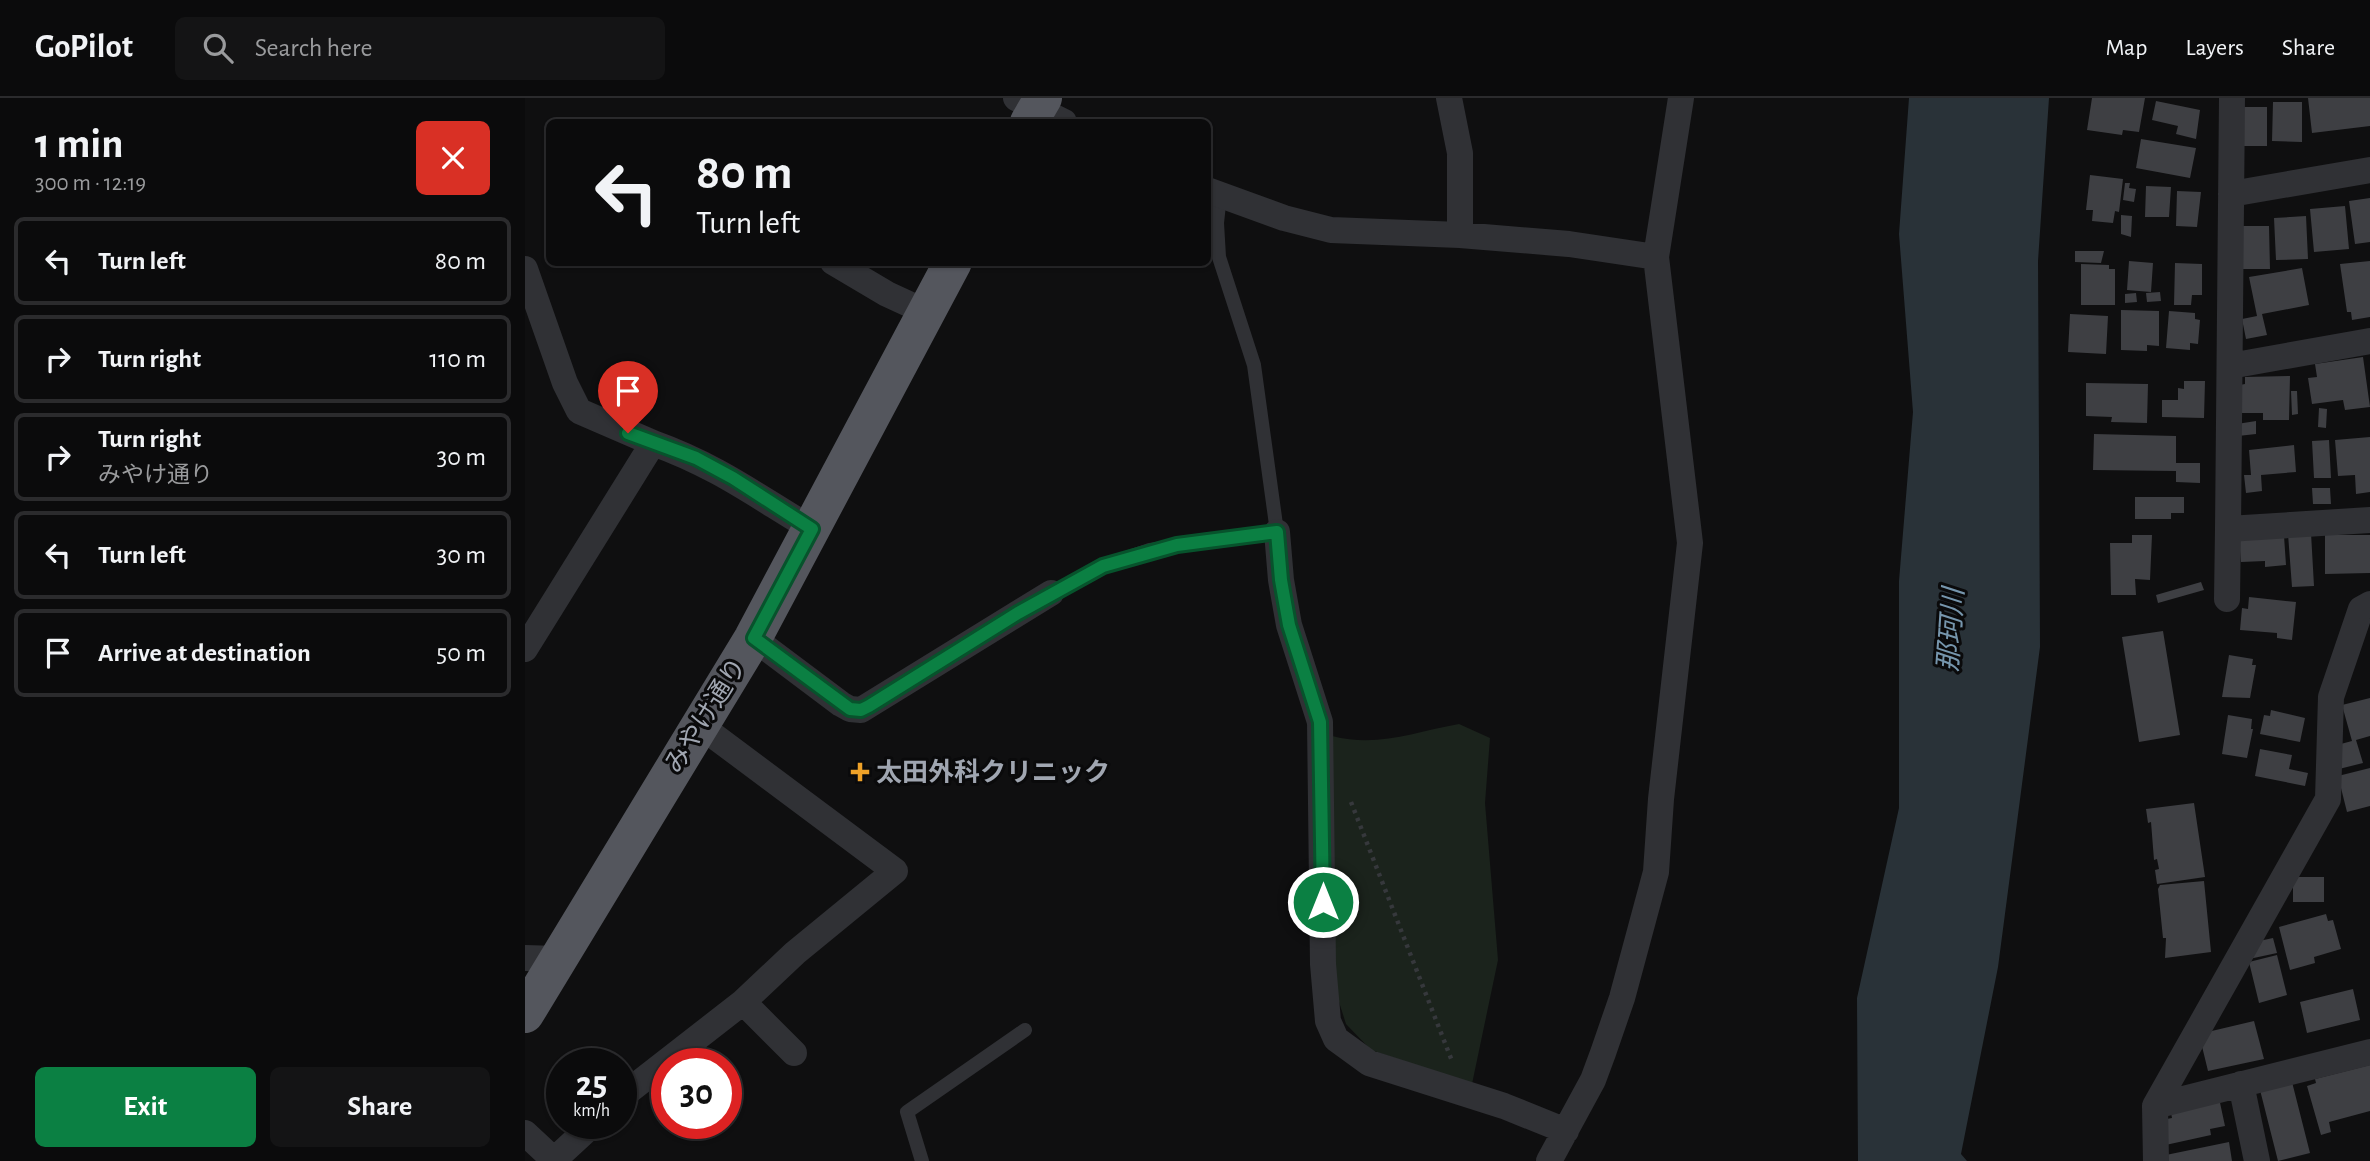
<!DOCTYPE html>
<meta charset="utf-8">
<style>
:root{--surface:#0b0b0c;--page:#141415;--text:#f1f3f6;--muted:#9a9b9d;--line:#2b2b2d;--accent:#0b8043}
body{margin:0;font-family:"Alegreya Sans","Noto Sans JP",sans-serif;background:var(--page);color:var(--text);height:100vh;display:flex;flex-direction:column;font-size:26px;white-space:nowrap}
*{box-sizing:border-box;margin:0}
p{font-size:23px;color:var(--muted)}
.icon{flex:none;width:38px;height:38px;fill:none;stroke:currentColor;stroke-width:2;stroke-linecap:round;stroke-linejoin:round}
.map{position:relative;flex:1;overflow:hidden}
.panel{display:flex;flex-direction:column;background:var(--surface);width:525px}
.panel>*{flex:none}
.hud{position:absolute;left:21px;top:21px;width:665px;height:147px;border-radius:10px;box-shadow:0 2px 5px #0004,0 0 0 2px var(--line);background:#0b0b0c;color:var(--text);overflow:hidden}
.speed{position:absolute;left:21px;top:950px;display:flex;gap:14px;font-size:35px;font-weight:700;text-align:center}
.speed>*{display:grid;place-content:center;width:91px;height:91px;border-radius:50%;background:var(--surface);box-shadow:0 2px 5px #0004,0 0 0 2px var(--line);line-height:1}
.speed small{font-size:18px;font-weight:400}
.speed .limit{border:10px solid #d22;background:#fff;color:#111}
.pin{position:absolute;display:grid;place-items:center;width:60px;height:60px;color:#fff;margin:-72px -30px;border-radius:50% 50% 50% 0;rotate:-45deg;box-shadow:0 0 7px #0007}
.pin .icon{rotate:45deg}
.me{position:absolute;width:77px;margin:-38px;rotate:0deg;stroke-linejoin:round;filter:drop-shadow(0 0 5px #0008)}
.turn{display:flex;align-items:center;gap:24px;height:147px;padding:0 35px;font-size:32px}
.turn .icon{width:91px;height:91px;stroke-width:2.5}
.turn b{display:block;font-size:49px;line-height:60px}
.round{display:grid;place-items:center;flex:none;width:74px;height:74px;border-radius:10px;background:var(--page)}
.overview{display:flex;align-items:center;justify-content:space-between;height:119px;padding:0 35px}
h1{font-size:42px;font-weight:600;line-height:52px}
.cta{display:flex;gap:14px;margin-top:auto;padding:14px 35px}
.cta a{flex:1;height:80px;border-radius:10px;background:var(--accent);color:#fff;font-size:28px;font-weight:600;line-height:80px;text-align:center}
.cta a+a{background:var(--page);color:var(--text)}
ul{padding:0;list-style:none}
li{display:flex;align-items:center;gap:21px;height:88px;margin:0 14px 10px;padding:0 21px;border:4px solid var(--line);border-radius:10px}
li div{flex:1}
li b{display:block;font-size:26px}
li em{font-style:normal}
header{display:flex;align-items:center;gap:42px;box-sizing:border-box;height:98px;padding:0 35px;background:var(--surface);border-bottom:2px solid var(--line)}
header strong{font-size:33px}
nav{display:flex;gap:38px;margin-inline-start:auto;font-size:24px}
.search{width:490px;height:63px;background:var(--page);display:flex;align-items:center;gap:18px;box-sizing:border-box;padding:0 24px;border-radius:10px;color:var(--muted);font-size:26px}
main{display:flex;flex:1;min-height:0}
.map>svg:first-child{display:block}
</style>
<header>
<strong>GoPilot</strong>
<div class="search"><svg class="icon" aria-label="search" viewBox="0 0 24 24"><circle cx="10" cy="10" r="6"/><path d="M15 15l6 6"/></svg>Search here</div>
<nav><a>Map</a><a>Layers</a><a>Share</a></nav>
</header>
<main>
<section class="panel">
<div class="overview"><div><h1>1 min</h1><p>300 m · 12:19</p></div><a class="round" style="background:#d93025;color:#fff"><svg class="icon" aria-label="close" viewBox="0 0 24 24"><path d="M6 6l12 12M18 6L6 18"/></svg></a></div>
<ul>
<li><svg class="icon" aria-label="left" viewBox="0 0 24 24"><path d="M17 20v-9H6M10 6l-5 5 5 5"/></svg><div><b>Turn left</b></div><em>80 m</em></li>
<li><svg class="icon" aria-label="right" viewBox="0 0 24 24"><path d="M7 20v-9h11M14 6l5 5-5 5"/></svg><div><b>Turn right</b></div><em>110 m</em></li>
<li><svg class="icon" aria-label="right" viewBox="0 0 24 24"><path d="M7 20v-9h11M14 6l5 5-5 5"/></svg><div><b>Turn right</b><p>みやけ通り</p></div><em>30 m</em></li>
<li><svg class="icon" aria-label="left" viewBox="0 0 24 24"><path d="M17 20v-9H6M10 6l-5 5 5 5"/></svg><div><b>Turn left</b></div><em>30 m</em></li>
<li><svg class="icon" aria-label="arrive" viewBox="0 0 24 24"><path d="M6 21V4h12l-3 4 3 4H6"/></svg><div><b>Arrive at destination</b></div><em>50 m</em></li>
</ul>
<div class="cta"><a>Exit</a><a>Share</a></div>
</section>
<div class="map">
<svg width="1845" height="1063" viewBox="0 0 1845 1063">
<rect width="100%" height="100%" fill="#0f0f10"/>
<path fill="#1b231c" d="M934,626L965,640L960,705L973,862L947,986L846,952L821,926L808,885L807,638C853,650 888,634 934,626Z"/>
<path fill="#293238" d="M1384,0H1524L1513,163L1515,549L1473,869L1436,1056L1442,1063H1333L1332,900L1374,710V483L1388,314L1374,136Z"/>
<path fill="#3e3f43" d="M1567,0H1620L1614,34L1598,32L1597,37L1562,32Z
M1783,0H1845V28L1787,35Z
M1631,3L1675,12L1671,41L1651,36L1653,28L1627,22Z
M1748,4H1777V44L1747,43Z
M1712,9H1742V48H1712Z
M1616,41L1671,50L1665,80L1611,70Z
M1565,77L1598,81L1594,114L1590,113L1588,125L1567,123L1568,112H1561Z
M1600,85H1605L1604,90L1611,91L1609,104L1598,102Z
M1621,88L1646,89L1644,119H1620Z
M1652,93L1676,94L1672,129L1651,128Z
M1845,100V144L1830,146L1824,103Z
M1820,108L1824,151L1789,154L1785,111Z
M1596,117L1607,118L1606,139L1596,136Z
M1781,118L1783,161L1751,162L1749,120Z
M1714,128H1744L1745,171H1715Z
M1550,153H1579L1576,165L1550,164Z
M1604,163L1628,165L1626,194L1602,192Z
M1845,163V219L1827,222L1826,214H1822L1815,166Z
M1650,165L1677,166V197H1667L1666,207H1649Z
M1556,166L1584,167V171H1590V207H1556Z
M1777,170L1784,207L1737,216L1742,237L1721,241L1717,221L1732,218L1724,179Z
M1635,194L1636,203L1622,204L1621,195Z
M1611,195L1612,204L1600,205V196Z
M1596,212L1634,213V248L1622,247V253L1596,252Z
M1644,213L1670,215V221L1675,222L1673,246L1665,245V252L1641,250Z
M1545,216L1583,218L1581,256L1543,254Z
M1838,259L1845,309L1820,312L1818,302L1787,306L1783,280L1792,279L1790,266Z
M1765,278L1764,322H1738V315H1714L1715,287L1720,286V279Z
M1659,283H1680L1679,320L1637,319V302H1653V290L1659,291Z
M1561,285L1623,286L1622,325L1586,324L1587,319L1561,318Z
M1766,293H1772L1773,316L1767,317Z
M1794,310L1802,311L1801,330L1793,329Z
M1731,323V336L1713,338L1712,326Z
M1569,336L1651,338V365H1675V385L1651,384V373L1568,372Z
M1845,339V394L1831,396L1830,377L1813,378L1810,342Z
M1804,342L1806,380H1789L1787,343Z
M1769,347L1771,374L1736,377L1737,393L1721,395L1719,377H1726L1724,352Z
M1787,390H1805L1806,406H1788Z
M1610,399H1659V415H1646V421H1610Z
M1786,435L1789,488L1767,489L1763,436Z
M1607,437H1627L1625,482L1610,481L1611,497H1586L1585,445H1607Z
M1800,437H1845V475L1800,476Z
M1759,438L1761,467L1740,469V463L1716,464L1714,441Z
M1676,484L1679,492L1633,505L1631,497Z
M1724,499L1771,504L1767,542L1752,540V535L1715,532L1717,510L1723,511Z
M1638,533L1655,637L1614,644L1597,539Z
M1704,557L1728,561L1727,567H1731L1725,600L1697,599Z
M1845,600V638L1831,642L1838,665L1810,672L1812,647L1827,643L1817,607Z
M1746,612L1780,620L1775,644L1735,636L1739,617L1745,618Z
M1703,617L1727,621L1726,631H1728L1722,660L1697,656Z
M1735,651L1767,657L1764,671L1783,675L1780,688L1730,678Z
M1845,670V708L1822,714L1813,678Z
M1669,705L1680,779L1632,786L1630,772L1634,771L1632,761L1629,762L1626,724L1623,725L1621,711Z
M1768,779H1799V804H1768Z
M1679,783L1686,854L1640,860L1641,840H1638L1633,791L1635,787Z
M1801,816L1803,823L1808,822L1816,851L1789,859L1790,865L1765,872L1754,829Z
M1748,840L1752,855L1724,861L1734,843Z
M1752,857L1762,897L1734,905L1724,864Z
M1828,891L1835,922L1782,935L1775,904Z
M1729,923L1739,961L1683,973L1674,936Z
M1845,967V1013L1804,1024L1806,1034L1796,1037L1782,988L1791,985L1790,981Z
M1766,980L1785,1055L1753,1063L1734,988Z
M1694,1000L1700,1028L1685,1031L1686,1037L1636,1048L1631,1023L1647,1020L1645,1010Z
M1704,1044L1707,1063H1637L1636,1058Z"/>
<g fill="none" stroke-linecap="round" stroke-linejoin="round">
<path stroke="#36383c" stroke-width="4.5" stroke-dasharray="3.5 5" stroke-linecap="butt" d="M826,704L927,963"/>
<path stroke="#303135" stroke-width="14" d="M526,495L578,468L625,452L752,434L729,267L694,159L692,125L695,97
M397,1063L382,1014L500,932"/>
<path stroke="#303135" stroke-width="26" d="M491,0L539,24
M924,0L935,55V137
M682,92L759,120L806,132L935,137L1044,146L1131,159
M1706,96L1845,72
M308,164L362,196L401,214
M0,171L40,285L54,313L128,345
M1705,268L1845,243
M1703,431L1707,0
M752,434L756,482L764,527L795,624L798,866L803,923L811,941L844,965L979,1008L1041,1033
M1702,501L1703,431L1845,422
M228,540L316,606L325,611L336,612L526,495
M0,551L128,345C192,368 230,397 287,431
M0,860L32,861
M218,904L269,955
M1716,986L1732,1063
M96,999L218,904L270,855L370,773L173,626
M1630,1008L1845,954
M0,1035L30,1063
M29,1062L68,1026
M1024,1063L1068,982L1078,955L1097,900L1131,774L1136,701L1165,445L1131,159L1156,0
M1631,1063L1630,1008L1803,701L1806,599L1836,511L1845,506"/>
<path stroke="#54565d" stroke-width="38" d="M504,24L518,0
M0,916L228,540L428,164"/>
</g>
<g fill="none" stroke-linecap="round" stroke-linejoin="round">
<g stroke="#07532c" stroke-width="18">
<path id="route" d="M103,335L171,360L208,380L287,431L229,540L325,611L336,612L344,608L493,515L578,468L652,447L752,434L756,482L764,527L795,624L798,804"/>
</g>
<use href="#route" stroke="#0b8043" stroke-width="12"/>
</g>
<path fill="#efa228" stroke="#0a0a0b" stroke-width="2.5" d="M331.5 663.5h7v7h7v7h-7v7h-7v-7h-7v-7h7z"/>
<g text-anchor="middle" stroke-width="6" stroke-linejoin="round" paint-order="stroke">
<g font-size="26" fill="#a0a6b1" stroke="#0a0a0b">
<text transform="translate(180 617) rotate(-58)" y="9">みやけ通り</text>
</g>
<g font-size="26" font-weight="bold" fill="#a0a6b1" stroke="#0a0a0b" text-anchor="start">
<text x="351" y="683">太田外科クリニック</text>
</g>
<g font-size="28" font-style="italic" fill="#7696ad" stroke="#0a0a0b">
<text transform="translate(1425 532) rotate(-86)" y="10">那珂川</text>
</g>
</g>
</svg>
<div class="speed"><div>25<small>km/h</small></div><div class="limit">30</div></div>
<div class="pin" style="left:103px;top:335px;background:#d93025"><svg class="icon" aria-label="arrive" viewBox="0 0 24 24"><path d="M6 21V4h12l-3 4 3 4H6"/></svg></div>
<svg class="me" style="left:798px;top:804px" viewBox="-20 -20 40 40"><circle r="17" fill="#0b8043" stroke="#fff" stroke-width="3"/><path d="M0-11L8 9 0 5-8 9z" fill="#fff"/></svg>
<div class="hud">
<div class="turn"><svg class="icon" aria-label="left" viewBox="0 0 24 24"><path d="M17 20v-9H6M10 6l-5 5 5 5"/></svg><div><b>80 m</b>Turn left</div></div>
</div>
</div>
</main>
